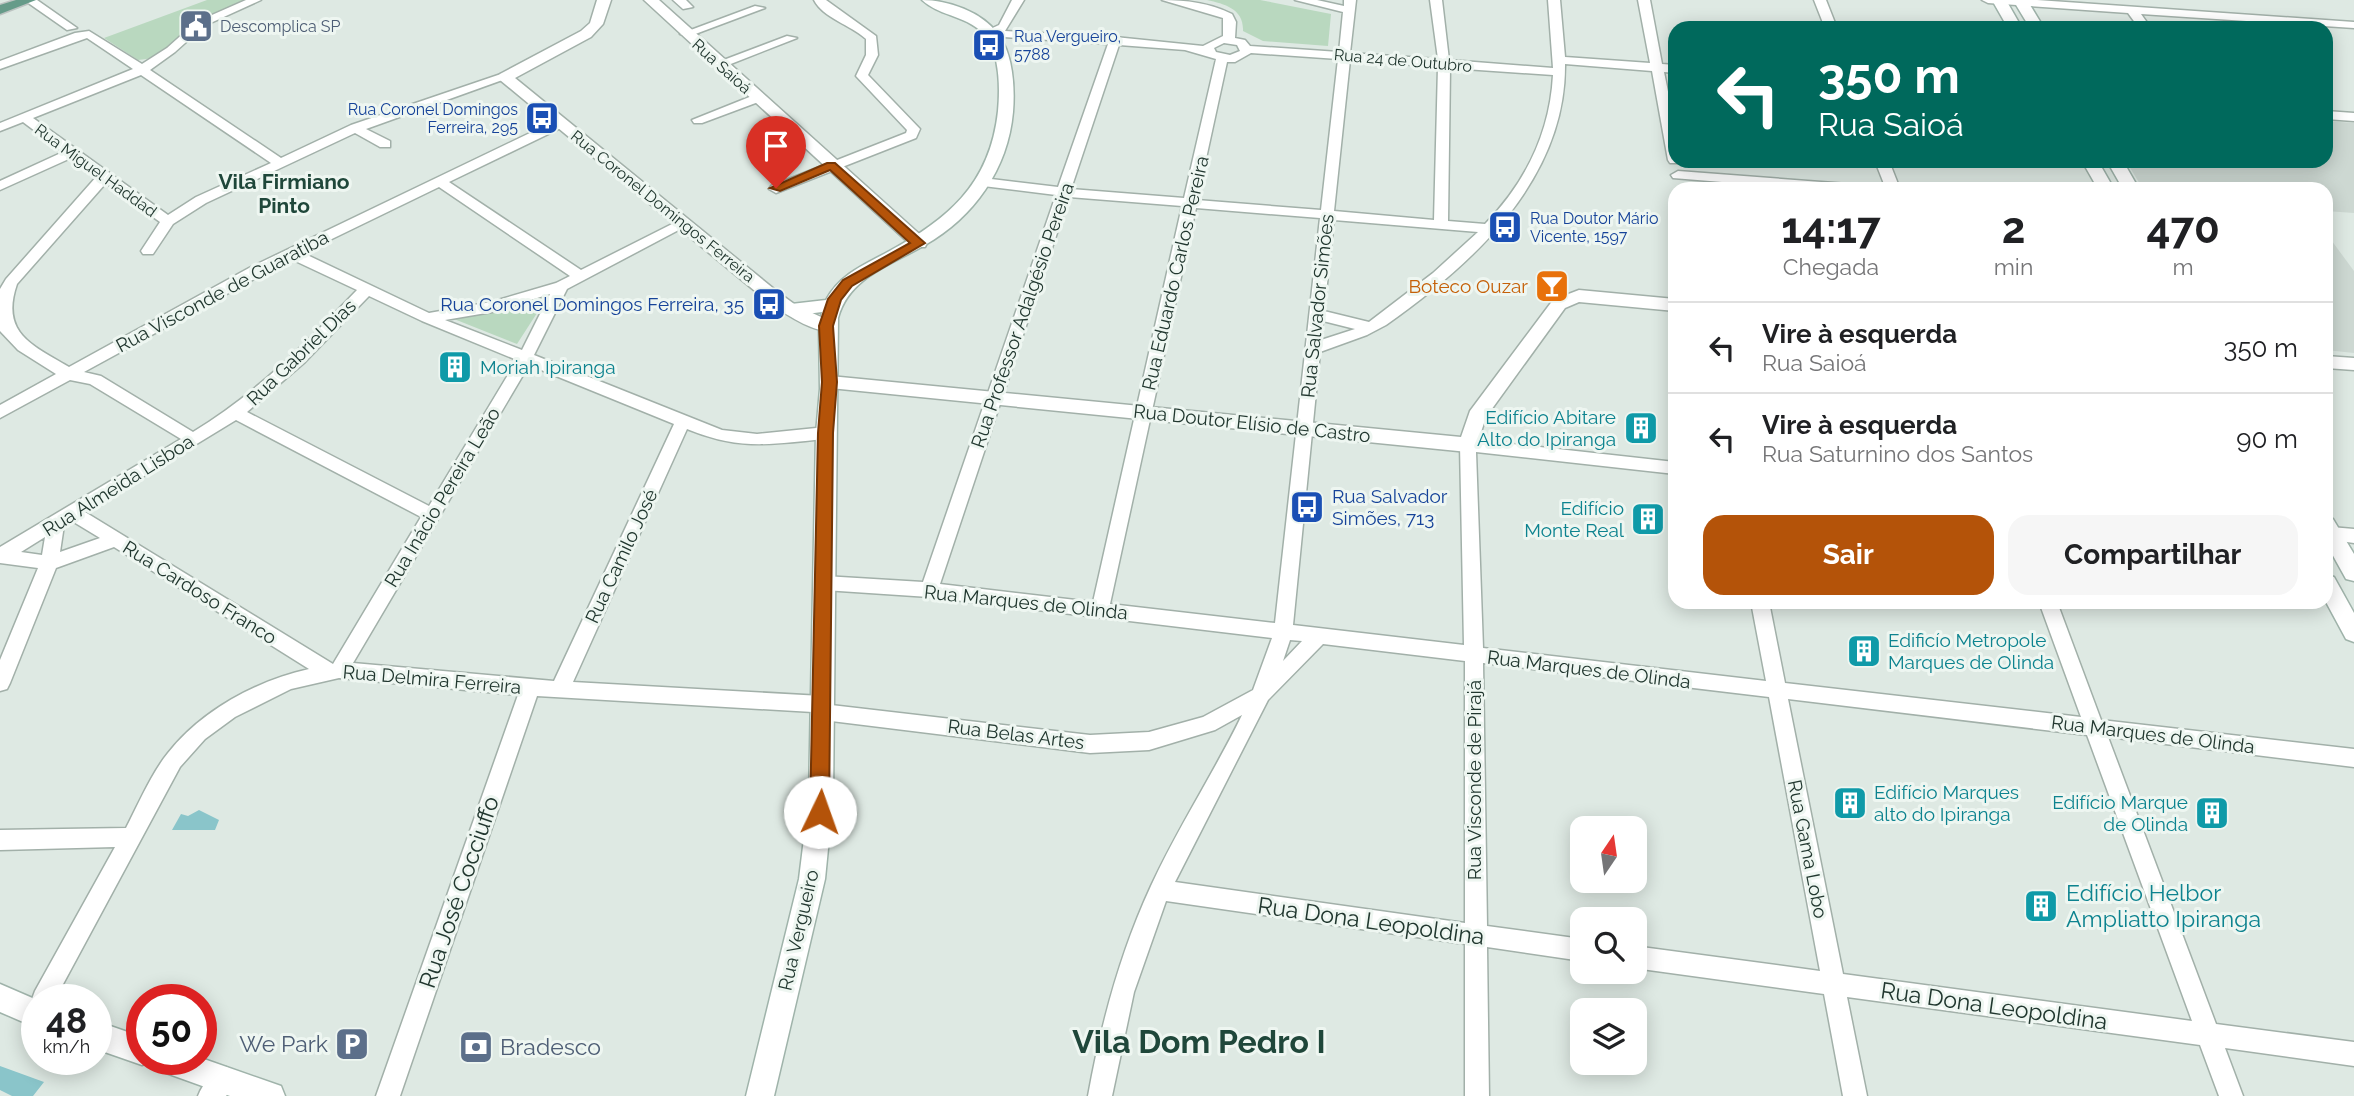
<!DOCTYPE html>
<html lang="pt">
<meta charset="utf-8">
<style>
:root{--surface:#fff;--page:#f6f6f6;--text:#202124;--muted:#757577;--line:#e0e0e0;--accent:#b45309}
body{margin:0;font-family:Raleway,sans-serif;background:var(--page);color:var(--text);height:100vh;display:flex;flex-direction:column;font-size:26px;white-space:nowrap}
*{box-sizing:border-box;margin:0}
p{font-size:23px;color:var(--muted)}
.icon{flex:none;width:38px;height:38px;fill:none;stroke:currentColor;stroke-width:2;stroke-linecap:round;stroke-linejoin:round}
.map{position:relative;flex:1;overflow:hidden}
.panel{position:absolute;left:1668px;top:182px;width:665px;height:427px;display:flex;flex-direction:column;background:var(--surface);border-radius:21px;box-shadow:0 4px 18px #0003}
.panel>*{flex:none}
.top-card{position:absolute;left:1668px;top:21px;width:665px;height:147px;border-radius:21px;box-shadow:0 4px 18px #0003;background:#00695c;color:#fff;overflow:hidden}
.needle{width:46px;rotate:13deg}
.tools{position:absolute;left:1570px;top:816px;display:grid;gap:14px}
.tools a{display:grid;place-items:center;width:77px;height:77px;border-radius:14px;background:var(--surface);box-shadow:0 4px 18px #0003;font-size:35px}
.speed{position:absolute;left:21px;top:984px;display:flex;gap:14px;font-size:35px;font-weight:700;text-align:center}
.speed>*{display:grid;place-content:center;width:91px;height:91px;border-radius:50%;background:var(--surface);box-shadow:0 4px 18px #0003;line-height:1}
.speed small{font-size:18px;font-weight:400}
.speed .limit{border:10px solid #d22;background:#fff;color:#111}
.pin{position:absolute;display:grid;place-items:center;width:60px;height:60px;color:#fff;margin:-72px -30px;border-radius:50% 50% 50% 0;rotate:-45deg;box-shadow:0 0 7px #0007}
.pin .icon{rotate:45deg}
.me{position:absolute;width:77px;margin:-38px;rotate:3deg;stroke-linejoin:round;filter:drop-shadow(0 0 5px #0008)}
.turn{display:flex;align-items:center;gap:24px;height:147px;padding:0 35px;font-size:32px}
.turn .icon{width:91px;height:91px;stroke-width:2.5}
.turn b{display:block;font-size:49px;line-height:60px}
.eta{display:flex;justify-content:space-evenly;align-items:center;height:119px;text-align:center}
.eta b{font-size:42px;font-weight:700;line-height:49px}
.primary-button{display:flex;gap:14px;margin-top:auto;padding:14px 35px}
.primary-button a{flex:1;height:80px;border-radius:21px;background:var(--accent);color:#fff;font-size:28px;font-weight:700;line-height:80px;text-align:center}
.primary-button a+a{background:var(--page);color:var(--text)}
ul{padding:0;list-style:none}
li{display:flex;align-items:center;gap:21px;height:91px;padding:0 35px;border-top:2px solid var(--line)}
li div{flex:1}
li b{display:block;font-size:26px}
li em{font-style:normal}
.map>svg:first-child{display:block}
</style>
<div class="map">
<svg width="2354" height="1096" viewBox="0 0 2354 1096">
<rect width="100%" height="100%" fill="#dee9e3"/>
<path fill="#cdd8d2" d="M2326,121L2354,123V213L2326,211V189H2143L2126,161H2326Z
M2326,233L2354,271V353L2326,350Z"/>
<path fill="#b9d8bf" d="M207,0H248L203,19L154,58L138,60L104,38Z
M1207,0H1260L1331,14L1328,46L1263,41L1243,31C1244,9 1225,4 1207,0Z
M548,296L517,344L454,319L504,311Z"/>
<path fill="#8ac5ca" d="M199,810L219,820L215,830H172L181,814L188,816Z
M0,1066L44,1082L33,1096H12L0,1090Z"/>
<g fill="none" stroke-linecap="round" stroke-linejoin="round">
<g stroke="#a2b0a9" stroke-width="3">
<path id="minor" d="M24,0H37L77,28L67,30Z
M246,0H261L204,26L175,52L150,70L281,158L351,125L501,74L511,77L366,129L390,141V147H380L355,133L206,203L173,224L153,254H143L141,251L160,222L106,183L17,284C0,333 32,345 69,367L249,268L557,120H565V126L449,182L581,270L678,221H688L690,224L567,289L534,355L722,430L757,434L826,427L834,433L826,439C770,444 741,451 687,429L573,682L822,696L829,698L831,705L1090,735L1149,732L1203,717L1253,690L1272,638L929,597L824,590L818,588L815,583L818,578L824,576L923,582L1056,195L983,186L976,182L983,178L1058,187L1108,44L990,36L986,35V31L999,25L1012,0H1024L1005,31L1115,37L1203,46L1223,36V18L1162,0C1187,0 1210,3 1232,14L1236,22L1235,38L1245,40L1250,46L1339,52L1343,12L1295,0H1317L1344,6V0H1356L1350,53L1438,59L1430,0H1442L1449,60L1553,68L1548,0H1560L1565,57L1650,63L1638,0H1650L1662,64L1675,65V73L1664,72L1675,126V161H1681L1680,163H1670L1668,160L1652,71L1565,64C1566,179 1474,263 1386,325L1367,335L1320,352L1293,625L1464,645L1460,445L1468,439L1675,462V474L1476,452L1483,648L1766,681L1751,602H1769L1785,683L2081,717L2039,602H2057L2101,720L2354,749V767L2108,737L2216,1024L2354,1042V1066L2225,1048L2243,1096H2219L2200,1045L1847,997L1867,1096H1843L1824,994L1634,968V946L1820,971L1769,697L1483,663L1487,926L1582,939V961L1487,947L1489,1096H1465V944L1166,901L1134,992L1112,1096H1088C1101,1024 1120,953 1151,886C1178,827 1214,773 1242,715L1215,730L1149,750L1090,753L823,720L816,718L813,712L537,696L400,1096H376L518,695L339,678L291,689L235,717L205,739L180,767L55,999H37L35,1007L32,999L35,991L115,847L0,850V830L126,828C139,803 151,774 168,753C202,710 256,681 309,669L114,547L56,568L10,683L7,689L0,691V660L38,568L0,563V547L181,439L90,384L70,380L0,418V405L56,374L18,350L0,331V289L6,279L97,176L71,158L0,190V181L63,152L23,122L0,131V123L133,69L87,38L0,69V61L75,33L89,31L142,64L167,48L196,22ZM1224,43L1237,45L1240,51L1230,55L1216,52L1214,48ZM1119,45L1185,50L1216,59L1184,198L1071,189ZM1251,53L1338,59L1321,210L1197,200L1227,62H1235ZM1350,60L1438,67L1434,220L1334,211ZM1450,68L1553,75C1550,133 1525,183 1485,224L1448,221ZM141,75L271,163L196,197L168,215L33,118ZM439,187L570,276L556,283L491,302L429,313L303,253ZM1069,197L1182,206L1093,602L940,584ZM1196,208L1320,218L1275,623L1110,604ZM1334,220L1478,232L1433,273L1369,322L1324,311ZM291,259L357,290C306,343 256,394 193,432L101,376L84,372ZM550,294L522,350L445,320L492,312ZM369,296L422,321L517,360L429,506L247,412L305,362ZM1323,321L1355,329L1321,340ZM529,365L674,424L554,681L353,663ZM236,420L421,517L333,664L85,512ZM72,521L100,538L60,552L64,525ZM45,537L42,555L21,552ZM1290,640L1302,641L1283,661ZM1323,644L1465,661V923L1175,882L1268,700ZM1788,699L2087,735L2192,1021L1843,974Z
M673,0H686L693,7L683,9Z
M814,0H826L876,36L878,55L868,75L920,129L916,138L776,193L769,189L771,186L906,133L907,130L856,76L866,55V39C851,25 823,18 814,0Z
M1814,0H1826L1837,28H1825Z
M1982,0H2037L2354,22V28L2141,14L2151,28H2139L2128,13L1988,3Z
M755,6L765,8L690,36L680,34Z
M787,36L797,38L723,67L713,64Z
M757,94L761,95V101L702,123H694L692,120Z
M2326,111L2354,113V121L2326,119Z
M1875,161H1889L1900,189H1886Z
M1678,171L1861,185L1868,189H1809L1673,178L1671,175Z
M2331,527L2354,529V543L2326,539V529Z
M226,1067L234,1071L238,1079L226,1096H198C203,1083 213,1072 226,1067Z"/>
</g>
<g stroke="#a2b0a9" stroke-width="3">
<path id="tertiary" d="M597,0H611L603,24L591,37L515,78L779,293L797,306L832,322L835,326L832,330C815,335 781,311 767,301L500,80L498,77L500,74L581,31L590,23Z
M644,0H659L925,239L927,243L925,247H913Z
M1579,290L1675,299V311L1579,302L1565,308L1486,417L1475,450L1468,452L830,388L823,387L821,382L823,377L830,376L1461,437L1470,411L1553,300Z
M2326,356L2354,358V370L2326,368Z"/>
</g>
<g stroke="#9fb3aa" stroke-width="3">
<path id="secondary" d="M922,0C948,0 982,12 998,34C1013,54 1015,87 1013,112C1008,169 974,217 925,245C891,265 849,277 838,318L833,798L825,879L774,1096H746L799,879L809,798L816,433L820,389L819,330L822,312L791,316L782,310L791,304L826,300C839,276 861,266 884,254C946,221 990,186 998,111C1000,89 1000,55 986,37C971,16 940,17 922,0Z
M1992,0H2006L2022,28H2008Z
M2013,0H2027L2044,28H2030Z
M2082,161H2098L2114,189H2098Z
M2107,161H2123L2139,189H2123Z
M2326,517L2333,519L2354,554V581L2346,579L2326,543Z
M2326,575L2334,577L2354,613V642L2346,639L2326,602Z
M0,984L37,1000V1028L0,1012Z
M96,1021L142,1037V1059L201,1058L281,1086L285,1096H230L155,1069L152,1061L142,1065L96,1049Z"/>
</g>
<g stroke="#bcc3c1" stroke-width="3">
<path id="primary" d="M16,0H36L0,14V5Z"/>
</g>
<use href="#minor" fill="#fff" fill-rule="evenodd"/>
<use href="#tertiary" fill="#fff" fill-rule="evenodd"/>
<use href="#secondary" fill="#fff" fill-rule="evenodd"/>
<use href="#primary" fill="#669b89" fill-rule="evenodd"/>
</g>
<path fill="#b45309" stroke="#753606" stroke-width="2" d="M827,163H835L925,243L852,286L841,300L833,326L837,382L833,433L829,812L826,818L820,821L813,818L810,812L818,433L822,382L819,326L828,299L843,280L910,243L830,170L780,191L770,188Z"/>
<defs>
<g id="civic-square" transform="scale(1.75)"><rect x="-9" y="-9" width="18" height="18" rx="4" fill="#5c6f8a" stroke="#eef6f1"/><path d="M-.6-6.5H3V-4.5H.6V-3L4-1V1h2V6H-6V1h2V-1L-.6-3ZM-1.2 2.5V6h2.4V2.5Z" fill="#fff"/></g>
<g id="bus-square" transform="scale(1.75)"><rect x="-9" y="-9" width="18" height="18" rx="4" fill="#1a4fb4" stroke="#eef6f1"/><path d="M-5-6H5V4H4V6H2V4H-2V6H-4V4H-5ZM-3.5-4V0h7V-4ZM-3.5 1.2v1.5H-2V1.2ZM2 1.2v1.5H3.5V1.2Z" fill="#fff"/></g>
<g id="bar-square" transform="scale(1.75)"><rect x="-9" y="-9" width="18" height="18" rx="4" fill="#e8710a" stroke="#eef6f1"/><path d="M-6-5H6L.8 .8V4.5H3.5V6h-7V4.5H-.8V.8Z" fill="#fff"/></g>
<g id="building-square" transform="scale(1.75)"><rect x="-9" y="-9" width="18" height="18" rx="4" fill="#0f9aa8" stroke="#eef6f1"/><path d="M-4-6H4V6H1V3H-1V6H-4ZM-2.5-4.3h1.7v1.8h-1.7ZM.8-4.3h1.7v1.8H.8ZM-2.5-1h1.7V.8h-1.7ZM.8-1h1.7V.8H.8Z" fill="#fff"/></g>
<g id="parking-square" transform="scale(1.75)"><rect x="-9" y="-9" width="18" height="18" rx="4" fill="#5c6f8a" stroke="#eef6f1"/><path d="M-3.5-5.5H1a3.5 3.5 0 0 1 0 7H-1V5.5H-3.5ZM-1-3.4V-.6H.8a1.4 1.4 0 0 0 0-2.8Z" fill="#fff"/></g>
<g id="bank-square" transform="scale(1.75)"><rect x="-9" y="-9" width="18" height="18" rx="4" fill="#5c6f8a" stroke="#eef6f1"/><path d="M-6-4H6V4H-6ZM0-2.3a2.3 2.3 0 1 0 0 4.6a2.3 2.3 0 1 0 0-4.6Z" fill="#fff"/></g>
</defs>
<g fill-rule="evenodd">
<use href="#civic-square" x="196" y="26"/>
<use href="#bus-square" x="989" y="45"/>
<use href="#bus-square" x="542" y="118"/>
<use href="#bus-square" x="1505" y="227"/>
<use href="#bar-square" x="1552" y="286"/>
<use href="#bus-square" x="769" y="304"/>
<use href="#building-square" x="455" y="367"/>
<use href="#building-square" x="1641" y="428"/>
<use href="#bus-square" x="1307" y="507"/>
<use href="#building-square" x="1648" y="519"/>
<use href="#building-square" x="1864" y="651"/>
<use href="#building-square" x="1850" y="803"/>
<use href="#building-square" x="2212" y="813"/>
<use href="#building-square" x="2041" y="906"/>
<use href="#parking-square" x="352" y="1044"/>
<use href="#bank-square" x="476" y="1047"/>
</g>
<g text-anchor="middle" stroke-width="6" stroke-linejoin="round" paint-order="stroke">
<g font-size="16" fill="#4e5e75" stroke="#eef6f1" text-anchor="start">
<text x="220" y="32">Descomplica SP</text>
</g>
<g font-size="16" fill="#164399" stroke="#eef6f1" text-anchor="start">
<text x="1014" y="42">Rua Vergueiro,<tspan x="1014" dy="18">5788</tspan></text>
<text x="518" y="115" text-anchor="end">Rua Coronel Domingos<tspan x="518" dy="18">Ferreira, 295</tspan></text>
<text x="1530" y="224">Rua Doutor Mário<tspan x="1530" dy="18">Vicente, 1597</tspan></text>
</g>
<g font-size="16" fill="#21372f" stroke="#eef6f1">
<text transform="translate(1403 60) rotate(5)" y="6">Rua 24 de Outubro</text>
<text transform="translate(722 66) rotate(42)" y="6">Rua Saioá</text>
<text transform="translate(96 170) rotate(36)" y="6">Rua Miguel Haddad</text>
<text transform="translate(663 206) rotate(39)" y="6">Rua Coronel Domingos Ferreira</text>
</g>
<g font-size="19" fill="#21372f" stroke="#eef6f1">
<text transform="translate(1175 273) rotate(-77)" y="7">Rua Eduardo Carlos Pereira</text>
<text transform="translate(222 291) rotate(-28)" y="7">Rua Visconde de Guaratiba</text>
<text transform="translate(1317 306) rotate(-84)" y="7">Rua Salvador Simões</text>
<text transform="translate(1022 315) rotate(-71)" y="7">Rua Professor Adalgésio Pereira</text>
<text transform="translate(301 352) rotate(-44)" y="7">Rua Gabriel Dias</text>
<text transform="translate(1252 423) rotate(6)" y="7">Rua Doutor Elísio de Castro</text>
<text transform="translate(118 485) rotate(-32)" y="7">Rua Almeida Lisboa</text>
<text transform="translate(442 497) rotate(-59)" y="7">Rua Inácio Pereira Leão</text>
<text transform="translate(621 556) rotate(-65)" y="7">Rua Camilo José</text>
<text transform="translate(200 592) rotate(32)" y="7">Rua Cardoso Franco</text>
<text transform="translate(1026 602) rotate(6)" y="7">Rua Marques de Olinda</text>
<text transform="translate(1589 669) rotate(7)" y="7">Rua Marques de Olinda</text>
<text transform="translate(432 679) rotate(5)" y="7">Rua Delmira Ferreira</text>
<text transform="translate(1016 734) rotate(7)" y="7">Rua Belas Artes</text>
<text transform="translate(2153 734) rotate(7)" y="7">Rua Marques de Olinda</text>
<text transform="translate(1474 780) rotate(-90)" y="7">Rua Visconde de Pirajá</text>
<text transform="translate(1808 849) rotate(79)" y="7">Rua Gama Lobo</text>
<text transform="translate(798 930) rotate(-77)" y="7">Rua Vergueiro</text>
</g>
<g font-size="19" fill="#c56008" stroke="#eef6f1" text-anchor="end">
<text x="1528" y="293">Boteco Ouzar</text>
</g>
<g font-size="19" fill="#164399" stroke="#eef6f1" text-anchor="end">
<text x="744" y="311">Rua Coronel Domingos Ferreira, 35</text>
<text x="1332" y="503" text-anchor="start">Rua Salvador<tspan x="1332" dy="22">Simões, 713</tspan></text>
</g>
<g font-size="19" fill="#0d838f" stroke="#eef6f1" text-anchor="start">
<text x="480" y="374">Moriah Ipiranga</text>
<text x="1616" y="424" text-anchor="end">Edifício Abitare<tspan x="1616" dy="22">Alto do Ipiranga</tspan></text>
<text x="1624" y="515" text-anchor="end">Edifício<tspan x="1624" dy="22">Monte Real</tspan></text>
<text x="1888" y="647">Edificío Metropole<tspan x="1888" dy="22">Marques de Olinda</tspan></text>
<text x="1874" y="799">Edifício Marques<tspan x="1874" dy="22">alto do Ipiranga</tspan></text>
<text x="2188" y="809" text-anchor="end">Edifício Marque<tspan x="2188" dy="22">de Olinda</tspan></text>
</g>
<g font-size="21" font-weight="bold" fill="#1f473a" stroke="#eef6f1">
<text x="284" y="189">Vila Firmiano<tspan x="284" dy="24">Pinto</tspan></text>
</g>
<g font-size="23" fill="#21372f" stroke="#eef6f1">
<text transform="translate(459 892) rotate(-71)" y="8">Rua José Cocciuffo</text>
<text transform="translate(1371 921) rotate(8)" y="8">Rua Dona Leopoldina</text>
<text transform="translate(1994 1006) rotate(8)" y="8">Rua Dona Leopoldina</text>
</g>
<g font-size="23" fill="#0d838f" stroke="#eef6f1" text-anchor="start">
<text x="2066" y="901">Edifício Helbor<tspan x="2066" dy="26">Ampliatto Ipiranga</tspan></text>
</g>
<g font-size="23" fill="#4e5e75" stroke="#eef6f1" text-anchor="end">
<text x="328" y="1052">We Park</text>
<text x="500" y="1055" text-anchor="start">Bradesco</text>
</g>
<g font-size="32" font-weight="bold" fill="#1f473a" stroke="#eef6f1">
<text x="1199" y="1053">Vila Dom Pedro I</text>
</g>
</g>
</svg>
<div class="tools">
<a><svg class="needle" viewBox="-14 -14 28 28"><path d="M0-13l5 13h-10z" fill="#e53935"/><path d="M0 13l5-13h-10z" fill="#757577"/></svg></a>
<a><svg class="icon" aria-label="search" viewBox="0 0 24 24"><circle cx="10" cy="10" r="6"/><path d="M15 15l6 6"/></svg></a>
<a><svg class="icon" aria-label="layers" viewBox="0 0 24 24"><path d="M12 4l9 5-9 5-9-5zM3 14l9 5 9-5"/></svg></a>
</div>
<div class="speed"><div>48<small>km/h</small></div><div class="limit">50</div></div>
<div class="pin" style="left:776px;top:188px;background:#d93025"><svg class="icon" aria-label="arrive" viewBox="0 0 24 24"><path d="M6 21V4h12l-3 4 3 4H6"/></svg></div>
<svg class="me" style="left:820px;top:812px" viewBox="-20 -20 40 40"><circle r="19" fill="#fff"/><path d="M0-13L10 11 0 6-10 11z" fill="#b45309"/></svg>
<div class="top-card">
<div class="turn"><svg class="icon" aria-label="left" viewBox="0 0 24 24"><path d="M17 20v-9H6M10 6l-5 5 5 5"/></svg><div><b>350 m</b>Rua Saioá</div></div>
</div>
<section class="panel">
<div class="eta">
<div><b>14:17</b><p>Chegada</p></div>
<div><b>2</b><p>min</p></div>
<div><b>470</b><p>m</p></div>
</div>
<ul>
<li><svg class="icon" aria-label="left" viewBox="0 0 24 24"><path d="M17 20v-9H6M10 6l-5 5 5 5"/></svg><div><b>Vire à esquerda</b><p>Rua Saioá</p></div><em>350 m</em></li>
<li><svg class="icon" aria-label="left" viewBox="0 0 24 24"><path d="M17 20v-9H6M10 6l-5 5 5 5"/></svg><div><b>Vire à esquerda</b><p>Rua Saturnino dos Santos</p></div><em>90 m</em></li>
</ul>
<div class="primary-button"><a>Sair</a><a>Compartilhar</a></div>
</section>
</div>
